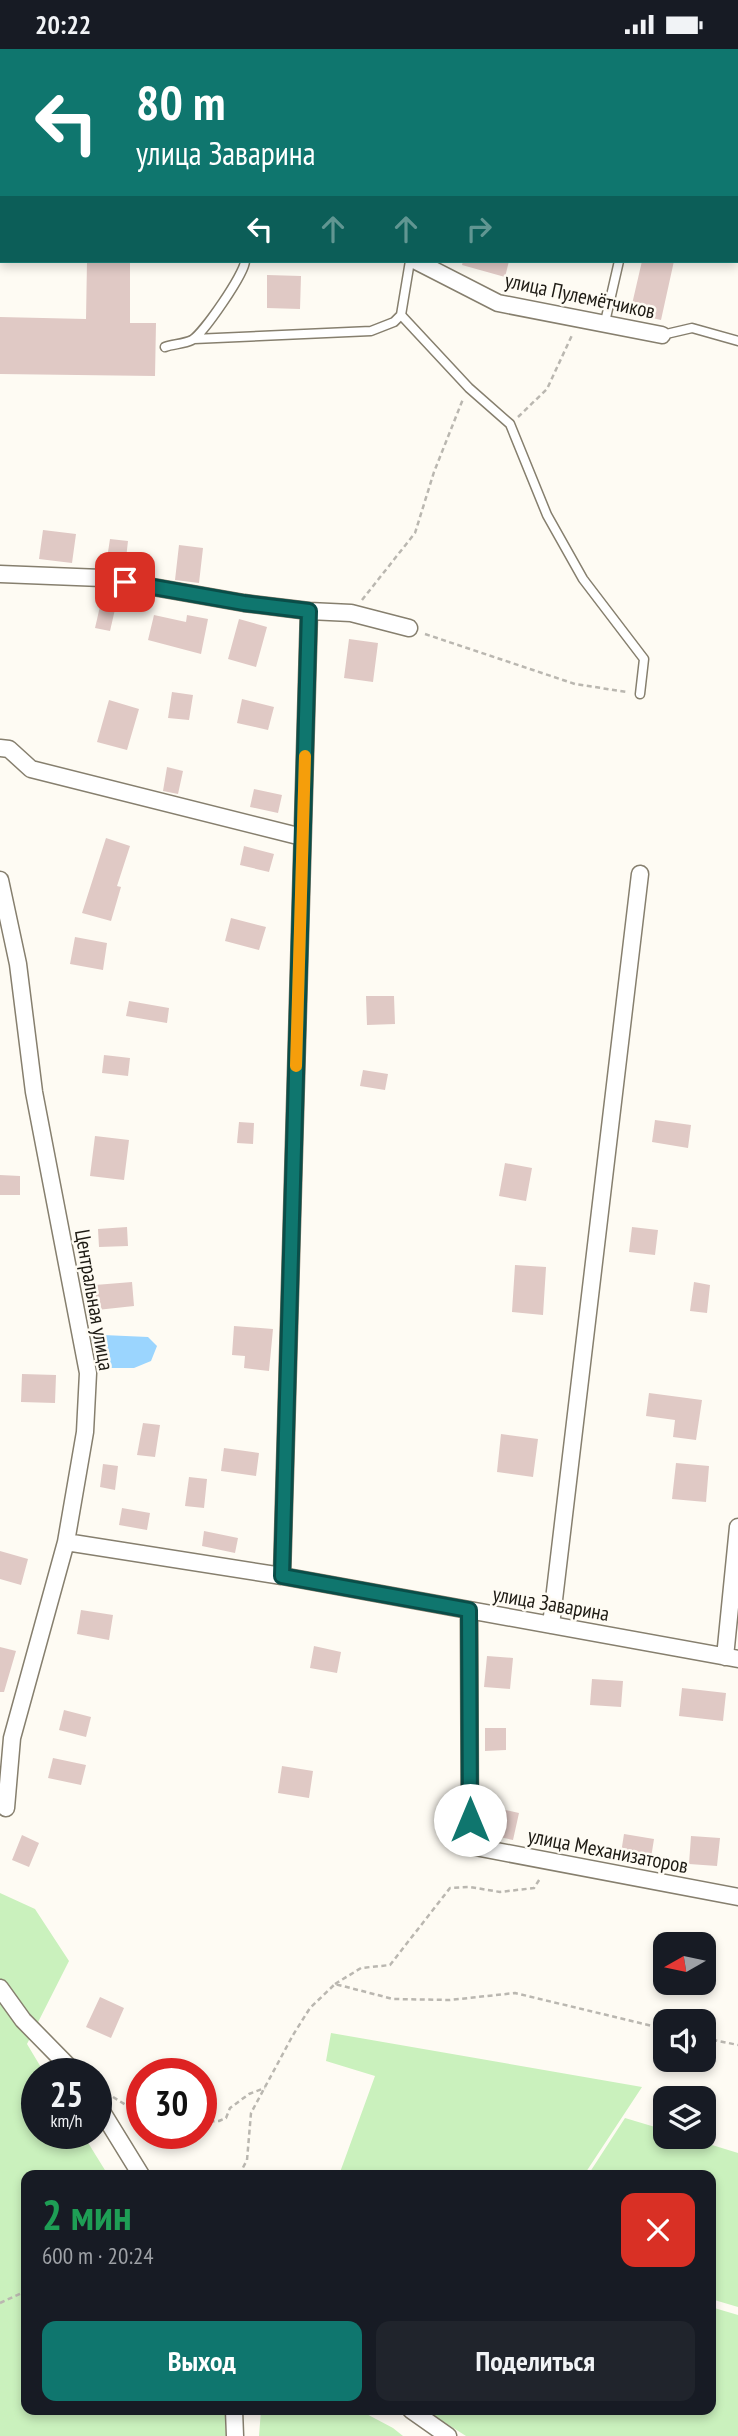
<!DOCTYPE html>
<html lang="ru">
<meta charset="utf-8">
<style>
:root{--surface:#171b24;--page:#20242c;--text:#f1f3f6;--muted:#9ea1a6;--accent:#0f766e}
body{margin:0;font-family:"PT Sans Narrow",sans-serif;background:var(--page);color:var(--text);height:100vh;display:flex;flex-direction:column;font-size:26px;white-space:nowrap}
*{box-sizing:border-box;margin:0}
p{font-size:23px;color:var(--muted)}
.icon{flex:none;width:38px;height:38px;fill:none;stroke:currentColor;stroke-width:2;stroke-linecap:round;stroke-linejoin:round}
.map{position:relative;flex:1;overflow:hidden}
.panel{position:absolute;left:21px;top:2121px;width:695px;height:245px;display:flex;flex-direction:column;background:var(--surface);border-radius:14px;box-shadow:0 4px 10px #0003}
.panel>*{flex:none}
.top-card{position:absolute;left:0px;top:0px;width:738px;height:214px;box-shadow:0 4px 10px #0003;background:#0f766e;color:#fff;overflow:hidden}
.needle{width:46px;rotate:261deg}
.controls{position:absolute;left:653px;top:1883px;display:grid;gap:14px}
.controls a{display:grid;place-items:center;width:63px;height:63px;border-radius:14px;background:var(--surface);box-shadow:0 4px 10px #0003;font-size:35px}
.speed{position:absolute;left:21px;top:2009px;display:flex;gap:14px;font-size:35px;font-weight:700;text-align:center}
.speed>*{display:grid;place-content:center;width:91px;height:91px;border-radius:50%;background:var(--surface);box-shadow:0 4px 10px #0003;line-height:1}
.speed small{font-size:18px;font-weight:400}
.speed .limit{border:10px solid #d22;background:#fff;color:#111}
.pin{position:absolute;display:grid;place-items:center;width:60px;height:60px;color:#fff;margin:-30px;border-radius:14px;box-shadow:0 4px 10px #0006}
.me{position:absolute;width:77px;margin:-38px;rotate:0deg;stroke-linejoin:round;filter:drop-shadow(0 0 5px #0008)}
.turn{display:flex;align-items:center;gap:24px;height:147px;padding:0 21px;font-size:32px}
.turn .icon{width:91px;height:91px;stroke-width:2.5}
.turn b{display:block;font-size:49px;line-height:60px}
.lanes{display:flex;align-items:center;height:66px;padding:0 21px;background:#0003;justify-content:center;gap:35px;direction:ltr}
.lanes .off{opacity:.35}
.round{display:grid;place-items:center;flex:none;width:74px;height:74px;border-radius:14px;background:var(--page)}
.summary{display:flex;align-items:center;justify-content:space-between;height:119px;padding:0 21px}
h1{font-size:42px;font-weight:700;line-height:52px;color:#1e9e55}
.action{display:flex;gap:14px;margin-top:auto;padding:14px 21px}
.action a{flex:1;height:80px;border-radius:14px;background:var(--accent);color:#fff;font-size:28px;font-weight:700;line-height:80px;text-align:center}
.action a+a{background:var(--page);color:var(--text)}
.status{display:flex;justify-content:space-between;align-items:center;height:49px;padding:0 35px;background:var(--surface);direction:ltr}
.status svg{height:19px;fill:currentColor}
.map>svg:first-child{display:block}
</style>
<div class="status"><b>20:22</b><svg viewBox="0 0 49 12"><path d="M0 12V9h3v3zM5 12V6h3v6zM10 12V3h3v9zM15 12V0h3v12zM26 1h20v11H26zM47 4h2v5h-2z"/></svg></div>
<div class="map">
<svg width="738" height="2387" viewBox="0 0 738 2387">
<rect width="100%" height="100%" fill="#fefbf3"/>
<path fill="#caf1bd" d="M0,1844L35,1860L69,1912L27,1995L45,2025H37V2084H82L108,2126H26V2361H225L226,2387H0Z
M331,1984L642,2038L584,2126H339L375,2027L326,2012Z
M625,2069L665,2081V2088H686L738,2104V2258L711,2250L710,2126H588Z
M711,2258L738,2266V2387H466L425,2361H710Z
M261,2361H359L393,2379L403,2387H259Z"/>
<path fill="#9bd5fe" d="M103,1286L148,1288L157,1297L151,1312L134,1319H99L91,1287Z"/>
<path fill="#e0c9c5" d="M87,212H130V274H156L155,327L0,325V268L86,270Z
M463,212H509L505,228L462,216Z
M642,212H674L661,271L630,264Z
M267,226L301,227L300,260L267,259Z
M43,481L76,485L72,514L39,510Z
M110,490L128,492L125,518L106,516Z
M179,496L203,499L199,534L175,531Z
M101,553L116,556L110,582L95,579Z
M154,566L186,573L187,566L208,570L201,605L148,591Z
M239,570L267,578L256,618L228,610Z
M349,590L378,594L373,633L344,629Z
M172,643L193,646L189,671L168,669Z
M242,650L274,658L268,681L237,674Z
M109,651L139,660L127,701L97,693Z
M167,718L183,722L178,745L163,742Z
M254,740L282,746L278,764L250,758Z
M106,789L130,797L117,837L121,838L111,872L82,864Z
M244,797L274,805L269,823L240,816Z
M231,869L266,878L259,901L225,892Z
M75,888L107,894L103,921L70,915Z
M366,947H394L395,975L367,976Z
M129,952L169,959L167,974L126,967Z
M104,1006L130,1009L128,1027L102,1024Z
M363,1021L388,1025L385,1041L360,1037Z
M655,1071L691,1076L688,1099L652,1093Z
M239,1073L254,1074L253,1095L237,1094Z
M95,1087L129,1091L124,1131L90,1127Z
M505,1114L532,1119L526,1152L499,1147Z
M0,1126L20,1127V1146H0Z
M127,1178L128,1197L99,1198L98,1180Z
M632,1178L658,1181L655,1206L629,1203Z
M515,1216L546,1218L543,1266L512,1263Z
M132,1233L134,1257L97,1261L95,1236Z
M694,1233L710,1236L707,1264L690,1262Z
M234,1277L273,1280L269,1322L244,1319L245,1307L232,1306Z
M22,1325L56,1326L55,1354L21,1353Z
M649,1344L702,1351L696,1391L673,1388L675,1371L646,1367Z
M143,1374L160,1376L155,1408L137,1406Z
M501,1385L538,1390L533,1428L497,1423Z
M224,1399L259,1404L256,1427L221,1422Z
M676,1414L709,1417L706,1453L672,1450Z
M103,1415L118,1417L115,1441L100,1438Z
M189,1428L207,1430L204,1459L185,1457Z
M122,1459L150,1464L147,1481L119,1476Z
M204,1482L238,1489L235,1504L202,1497Z
M0,1502L28,1510L21,1536L0,1530Z
M81,1561L113,1566L109,1591L77,1585Z
M314,1597L341,1603L337,1624L310,1619Z
M0,1598L16,1602L4,1643H0Z
M487,1607L513,1609L510,1640L484,1638Z
M592,1630L623,1632L621,1658L590,1656Z
M682,1639L726,1644L723,1672L679,1667Z
M64,1661L91,1668L86,1688L59,1681Z
M485,1679H506V1701L485,1702Z
M53,1709L86,1716L81,1736L48,1729Z
M282,1717L313,1722L309,1749L278,1744Z
M496,1759L519,1764L513,1791L490,1786Z
M624,1785L654,1790L651,1809L621,1804Z
M22,1786L39,1794L29,1818L12,1811Z
M691,1787L720,1789L717,1817L689,1815Z
M100,1948L124,1959L111,1989L86,1978Z"/>
<g fill="none" stroke-linecap="round" stroke-linejoin="round">
<g stroke="#867f6e" stroke-width="11">
<path id="lane" d="M410,212L401,266L469,339L510,375L547,466L583,530L644,610L640,645
M605,273L619,212
M662,286L692,279L738,292
M194,290L371,282L394,273L401,266
M165,298C173,295 184,295 192,291C203,285 245,224 245,212"/>
</g>
<g stroke="#867f6e" stroke-width="19">
<path id="street" d="M0,129H2
M416,212L498,254L662,286
M0,525L102,529L244,554L309,562L282,1527
M309,562L351,564L409,579
M0,699L9,700L31,720L302,788
M0,831L18,915L34,1043L88,1324L85,1383L66,1493L12,1689L6,1759
M66,1493L282,1527L738,1610
M469,1561L470,1797L738,1848
M551,1576L640,825
M725,1608L738,1478
M0,1939L23,1971L76,2025
M96,2053L141,2126
M234,2361L235,2387
M411,2361L448,2387"/>
</g>
<path stroke="#bab7b0" stroke-width="2.5" stroke-dasharray="5 3.5" stroke-linecap="butt" d="M634,2L635,0
M518,368L547,340L573,284
M362,551L415,484L434,423L463,350
M425,585L575,635L627,643
M335,1935L361,1919L390,1916L450,1839L470,1838L500,1843L534,1839L541,1828
M704,1989L738,1996
M113,2048L126,2056L142,2061
M201,2073L219,2072L226,2069L230,2059L249,2045L265,2039
M239,2126L247,2111L251,2064L293,1986L310,1959L335,1935L393,1950L450,1951L515,1944L665,1980
M0,2254L26,2242"/>
<use href="#lane" stroke="#fff" stroke-width="8"/>
<use href="#street" stroke="#fff" stroke-width="16"/>
</g>
<g fill="none" stroke-linecap="round" stroke-linejoin="round">
<g stroke="#0a4d48" stroke-width="18">
<path id="route" d="M125,533L244,554L309,562L282,1527L469,1561L470,1771"/>
</g>
<use href="#route" stroke="#0f766e" stroke-width="12"/>
<path stroke="#f59e0b" stroke-width="12" d="M296,1017L305,707"/>
</g>
<g text-anchor="middle" stroke-width="5" stroke-linejoin="round" paint-order="stroke">
<g font-size="21" fill="#1d1a13" stroke="#fefbf3">
<text transform="translate(580 247) rotate(12)" y="7">улица Пулемётчиков</text>
<text transform="translate(94 1251) rotate(80)" y="7">Центральная улица</text>
<text transform="translate(551 1555) rotate(10)" y="7">улица Заварина</text>
<text transform="translate(608 1802) rotate(11)" y="7">улица Механизаторов</text>
</g>
</g>
</svg>
<div class="controls">
<a><svg class="needle" viewBox="-14 -14 28 28"><path d="M0-13l5 13h-10z" fill="#e53935"/><path d="M0 13l5-13h-10z" fill="#9ea1a6"/></svg></a>
<a><svg class="icon" aria-label="sound" viewBox="0 0 24 24"><path d="M4 9h4l5-4v14l-5-4H4zM17 9q2 3 0 6"/></svg></a>
<a><svg class="icon" aria-label="layers" viewBox="0 0 24 24"><path d="M12 4l9 5-9 5-9-5zM3 14l9 5 9-5"/></svg></a>
</div>
<div class="speed"><div>25<small>km/h</small></div><div class="limit">30</div></div>
<div class="pin" style="left:125px;top:533px;background:#d93025"><svg class="icon" aria-label="arrive" viewBox="0 0 24 24"><path d="M6 21V4h12l-3 4 3 4H6"/></svg></div>
<svg class="me" style="left:470px;top:1771px" viewBox="-20 -20 40 40"><circle r="19" fill="#fff"/><path d="M0-13L10 11 0 6-10 11z" fill="#0f766e"/></svg>
<div class="top-card">
<div class="turn"><svg class="icon" aria-label="left" viewBox="0 0 24 24"><path d="M17 20v-9H6M10 6l-5 5 5 5"/></svg><div><b>80 m</b>улица Заварина</div></div>
<div class="lanes"><svg class="icon" aria-label="left" viewBox="0 0 24 24"><path d="M17 20v-9H6M10 6l-5 5 5 5"/></svg><svg class="icon off" aria-label="ahead" viewBox="0 0 24 24"><path d="M12 20V5M6 11l6-6 6 6"/></svg><svg class="icon off" aria-label="ahead" viewBox="0 0 24 24"><path d="M12 20V5M6 11l6-6 6 6"/></svg><svg class="icon off" aria-label="right" viewBox="0 0 24 24"><path d="M7 20v-9h11M14 6l5 5-5 5"/></svg></div>
</div>
<section class="panel">
<div class="summary"><div><h1>2 мин</h1><p>600 m · 20:24</p></div><a class="round" style="background:#d93025;color:#fff"><svg class="icon" aria-label="close" viewBox="0 0 24 24"><path d="M6 6l12 12M18 6L6 18"/></svg></a></div>
<div class="action"><a>Выход</a><a>Поделиться</a></div>
</section>
</div>
